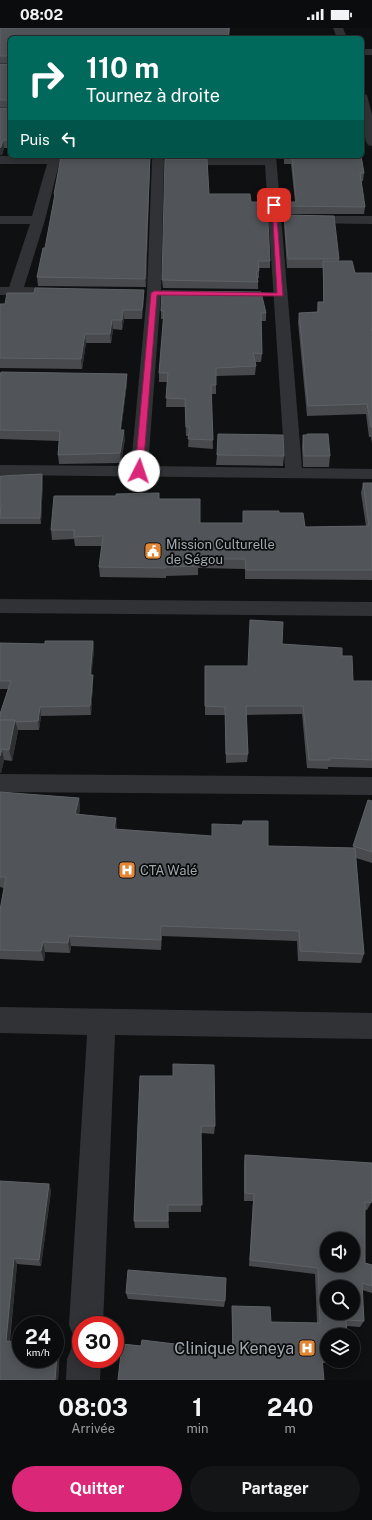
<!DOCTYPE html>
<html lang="fr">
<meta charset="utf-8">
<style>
:root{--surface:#0b0c0d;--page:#141516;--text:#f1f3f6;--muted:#9a9b9d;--line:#2b2c2e;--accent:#db2777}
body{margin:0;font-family:"Public Sans",sans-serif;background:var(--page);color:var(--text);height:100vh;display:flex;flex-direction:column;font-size:15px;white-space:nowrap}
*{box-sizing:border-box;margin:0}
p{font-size:13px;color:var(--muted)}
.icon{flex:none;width:22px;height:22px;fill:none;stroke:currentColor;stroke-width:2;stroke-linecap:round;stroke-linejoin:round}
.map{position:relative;height:1352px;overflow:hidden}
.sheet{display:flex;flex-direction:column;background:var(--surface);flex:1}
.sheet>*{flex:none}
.banner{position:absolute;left:8px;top:8px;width:356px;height:122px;border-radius:6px;box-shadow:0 2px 10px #0003,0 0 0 1px var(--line);background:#00695c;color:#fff;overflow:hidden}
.fabs{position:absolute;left:320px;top:1204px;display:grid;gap:8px}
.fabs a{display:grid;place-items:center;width:40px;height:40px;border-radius:50%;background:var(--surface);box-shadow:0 2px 10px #0003,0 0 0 1px var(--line);font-size:20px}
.speed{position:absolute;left:12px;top:1288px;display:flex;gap:8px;font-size:20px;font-weight:700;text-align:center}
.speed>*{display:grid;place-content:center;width:52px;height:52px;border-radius:50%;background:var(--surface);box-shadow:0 2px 10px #0003,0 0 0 1px var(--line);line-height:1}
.speed small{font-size:10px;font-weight:400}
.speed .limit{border:6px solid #d22;background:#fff;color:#111}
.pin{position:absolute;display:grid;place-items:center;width:34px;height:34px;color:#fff;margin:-17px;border-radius:8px;box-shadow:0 2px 6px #0006}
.me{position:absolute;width:44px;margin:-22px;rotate:4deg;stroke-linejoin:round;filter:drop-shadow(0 0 3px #0008)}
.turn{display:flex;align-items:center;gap:14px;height:84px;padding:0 12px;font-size:18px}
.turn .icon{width:52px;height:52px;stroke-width:2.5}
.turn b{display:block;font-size:28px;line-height:34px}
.then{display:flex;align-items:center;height:38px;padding:0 12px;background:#0003;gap:8px;font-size:15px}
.eta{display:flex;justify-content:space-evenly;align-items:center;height:68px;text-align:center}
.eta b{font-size:24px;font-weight:700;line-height:28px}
.button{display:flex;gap:8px;margin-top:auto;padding:8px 12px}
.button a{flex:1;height:46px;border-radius:24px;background:var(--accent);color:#fff;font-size:16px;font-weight:700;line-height:46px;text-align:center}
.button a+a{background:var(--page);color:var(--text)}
.status{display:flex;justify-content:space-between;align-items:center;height:28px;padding:0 20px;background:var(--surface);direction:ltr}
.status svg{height:11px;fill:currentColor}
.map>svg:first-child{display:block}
</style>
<div class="status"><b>08:02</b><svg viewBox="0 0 49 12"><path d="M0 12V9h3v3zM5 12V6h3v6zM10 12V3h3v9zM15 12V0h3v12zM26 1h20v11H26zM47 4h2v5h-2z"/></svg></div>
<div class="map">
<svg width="372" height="1352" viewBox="0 0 372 1352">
<rect width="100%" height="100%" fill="#0f1011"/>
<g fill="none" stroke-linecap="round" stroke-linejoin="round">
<path fill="#313235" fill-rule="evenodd" d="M333,0H343L347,10H337Z
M362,21H372V27H362Z
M362,64L367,67L372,87V118L368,117L366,114L362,94Z
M0,128H89L93,129L95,132L93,135L89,136H59L45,192L24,259L63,260L68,261L70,264L68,267L63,268L0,267V259H9L30,196H0V188H32L47,136H0Z
M158,128L162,129L164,132L161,265L148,438L285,440L265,137H178L174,136L172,133L174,130L178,129L276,128L302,440L372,441V451L0,447V437L131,438L147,265L152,132L154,129Z
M305,188H372V196L300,195L298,192L300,189Z
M0,746L372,749V767L0,764Z
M0,979L372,985V1011L115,1007L103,1297H81V1312L74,1309L69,1297L87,1007L0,1005Z
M81,1315V1331H101L100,1352H66L67,1331L72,1319Z"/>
<path fill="#313235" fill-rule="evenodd" d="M0,571L372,574V588L0,585Z"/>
</g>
<path fill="#484a4d" d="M0,0H230L229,10H10V35H0Z
M0,36H10V79H0Z
M0,80H10V120H4L2,127H0Z
M277,128H361L364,145L363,153H361L365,179L364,186H282L283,174H295L291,136H284V130H278Z
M150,129L146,259L38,258L37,249L45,220L54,172V166Z
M209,166L251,174L270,233V240H259V250H257L258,254V261L163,260L162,252Z
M284,187L339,231V233L355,245H372V416L371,409H369L366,386L307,388L298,294L299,285L317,284L318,274H323V240H287L284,197Z
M144,270L142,291H124L122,302L113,301L111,315H86L82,341L0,340V276Z
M161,283L266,285V293H261L262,326L261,334H255L256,338L255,347L216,348V366H211L213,421L188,419L189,408H186L185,379H166L167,354H159V345L164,291H161Z
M127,346V355L121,402L125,411L121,435L59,436L58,427L59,413L0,411V347Z
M303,407L330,428L329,439H303L302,418Z
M217,427L284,428L283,438L216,437Z
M0,448L43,452L41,496H0Z
M363,455H372V552L245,551V541L198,540V547L166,548V550L100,549L99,539L102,518H75L74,511L52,512L51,502L159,471L200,495H243V483L279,485L305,499L366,498L361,465Z
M93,613L94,622L91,647H93V655L91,687L41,688L39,702H17L18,703L12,733L4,732L1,745H0V686L8,661H0V615L45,616Z
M282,616L342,628L353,653H372V740L328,739V741L307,740L302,686L246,687L248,726L247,734L226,735L225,687H205V638H248Z
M0,764L79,770L80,781L79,786L116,801L268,818L353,820L372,773V835L356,830L364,926L361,935L298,933L297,913L162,908L161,922L71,918L70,925L45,924L44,933L0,931V882L4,860L0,859Z
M140,1048L215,1098L214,1106L201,1105V1184H168L169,1200H135L134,1193Z
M245,1127L371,1175L367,1182H365V1235L372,1237V1265L362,1262L364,1293L360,1299L346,1298L327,1307V1333H347L346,1335H323L141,1318L183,1317V1321L232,1325V1278L271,1294L317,1295L315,1246L249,1238L253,1173H244V1135Z
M0,1153L49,1156L51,1163L41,1238L17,1236L10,1313L58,1315L60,1319L58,1352H0Z
M126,1265L225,1273L224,1279L128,1271Z"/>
<path fill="#2d2f31" d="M3,112L4,120L2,127H0V120Z
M150,129V138L146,259L145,251Z
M144,262V270L142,291V282Z
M123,282L124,291L122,302V292Z
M112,292L113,301L111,315L110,306Z
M85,306L86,315L82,341L81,331Z
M127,346V355L120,411V402Z
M124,402L125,411L121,435L120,425Z
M42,446L43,452L41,496L40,490Z
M93,613L94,622L91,655L90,647Z
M93,647V655L91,687L90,678Z
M40,679L41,688L39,702L38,693Z
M15,692L18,703L12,733L9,722Z
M2,721L4,732L1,745H0V728Z
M79,770L80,781L77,797L75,786Z
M116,790L117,801L115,812L114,801Z
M161,898L162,908L161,922Z
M69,908L71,918L70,925L68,915Z
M43,914L45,924L44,933L41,923Z
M49,1156L51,1163L41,1238L39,1232Z
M14,1230L17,1236L9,1318L6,1313Z
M58,1315L60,1319L58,1352H55Z"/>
<path fill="#515458" stroke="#5e6266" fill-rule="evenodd" d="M0,0H229L228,10H10V28H0Z
M0,36H10V72H0Z
M0,80H10V112H3L1,119L0,120Z
M285,128H361L364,145H360L365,179L283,178V174H296V171L292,129H285Z
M61,129H150L145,251L37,249L43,220H45L55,166H54Z
M165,131H207L209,166H250L251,174H267L270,233H258L259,243H256L258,254L162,252Z
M284,187L334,188L339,231H288Z
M323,233H352L355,245H372V301H371L372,304V399H371L367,376L308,378L299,285L318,284V274H324Z
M35,260L144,262L142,282H123L122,292H112L110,306H85L81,331L0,330V276H5L7,265H34Z
M162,263L261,264L266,285H261L262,326L253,325L256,338L216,340V357H211L213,412L188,411L190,399H186L185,371L166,370L168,345H159L164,283H161Z
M1,344L127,346L120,402H124L120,425L58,427L60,403L0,402V347Z
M218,406L283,407L284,428L217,427Z
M307,406H328L330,428H304L303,407H307Z
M42,446L40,490H0L1,476H0V448Z
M363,455H372V542H246L245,531H197L198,538L166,539L165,540L99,539L103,508L74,509V502H51L54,468H116V466L159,465V471H200V495H243V483H279V485H303L305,499L369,498Z
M250,592L283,594L282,616L342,620V628H352L353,653H372V732L329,730L330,732H309L303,678H246L248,726H226L225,679L205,678V638H248Z
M45,613H93L90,647H93L90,678L40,679L38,693L16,694L15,692H0V686L11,653H0V615L45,616Z
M0,692H15L9,722L2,721L0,728Z
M0,764L79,770L75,786L116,790L114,801L212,808V796L242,797L243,793H268V818L355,820L364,926L300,923L299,903L161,898V912L69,908L68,915L43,914L41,923L0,922V882L6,849H0Z
M368,772L372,773V824L353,818Z
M173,1036L214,1037L215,1098H201L202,1177H168V1193H134L140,1048H173Z
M245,1127L372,1135V1169L371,1175L365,1174V1235L372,1237V1258L362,1255L364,1293L346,1292L347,1307H327V1330H322L324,1352H118L122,1316L141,1318L142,1312L183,1317V1321L233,1325L232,1278L270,1279L271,1294L320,1295L318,1240L250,1232L254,1166L245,1165ZM327,1211H353V1237H327ZM327,1259H353V1285H327Z
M0,1153L49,1156L39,1232L14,1230L6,1313L21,1314V1331H55V1315H58L55,1352H0Z
M128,1242L226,1250L225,1273L126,1265Z"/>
<path fill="#db2777" stroke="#8e194d" d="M272,176L276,177L283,268L157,267L143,443L142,444H136L135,443L151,265L154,263L277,265Z"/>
<defs>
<g id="civic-square" transform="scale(0.9)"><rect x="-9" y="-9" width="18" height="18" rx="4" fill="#e28736" stroke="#0a0b0b"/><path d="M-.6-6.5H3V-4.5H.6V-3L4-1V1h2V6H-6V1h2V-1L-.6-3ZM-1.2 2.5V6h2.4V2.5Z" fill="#fff"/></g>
<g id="hospital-square" transform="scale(0.9)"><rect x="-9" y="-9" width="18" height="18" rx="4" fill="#e28736" stroke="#0a0b0b"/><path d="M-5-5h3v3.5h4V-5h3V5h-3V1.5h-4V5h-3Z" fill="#fff"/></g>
</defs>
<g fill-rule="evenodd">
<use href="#civic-square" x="153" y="523"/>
<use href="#hospital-square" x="127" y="842"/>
<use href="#hospital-square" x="307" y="1320"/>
</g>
<g text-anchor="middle" stroke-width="3.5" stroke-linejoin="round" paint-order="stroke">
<g font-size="13" fill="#a2a9b0" stroke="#0a0b0b" text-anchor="start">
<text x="166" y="521">Mission Culturelle<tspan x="166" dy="15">de Ségou</tspan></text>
<text x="140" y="847">CTA Walé</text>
</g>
<g font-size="16" fill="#a2a9b0" stroke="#0a0b0b" text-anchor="end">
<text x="294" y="1326">Clinique Keneya</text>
</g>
</g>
</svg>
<div class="fabs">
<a><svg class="icon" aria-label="sound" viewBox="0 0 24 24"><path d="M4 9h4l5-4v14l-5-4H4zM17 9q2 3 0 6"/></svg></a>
<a><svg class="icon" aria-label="search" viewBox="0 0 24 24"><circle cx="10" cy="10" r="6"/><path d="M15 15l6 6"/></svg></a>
<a><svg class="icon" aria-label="layers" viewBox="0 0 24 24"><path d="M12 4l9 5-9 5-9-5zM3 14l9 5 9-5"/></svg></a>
</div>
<div class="speed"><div>24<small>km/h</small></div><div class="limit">30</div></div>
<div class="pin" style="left:274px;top:177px;background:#d93025"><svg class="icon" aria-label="arrive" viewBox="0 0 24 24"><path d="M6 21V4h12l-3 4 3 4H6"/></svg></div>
<svg class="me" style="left:139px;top:443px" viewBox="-20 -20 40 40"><circle r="19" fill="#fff"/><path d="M0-13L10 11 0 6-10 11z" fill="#db2777"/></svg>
<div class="banner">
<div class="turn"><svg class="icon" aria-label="right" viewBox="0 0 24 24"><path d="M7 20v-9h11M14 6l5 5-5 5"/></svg><div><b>110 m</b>Tournez à droite</div></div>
<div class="then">Puis<svg class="icon" aria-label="left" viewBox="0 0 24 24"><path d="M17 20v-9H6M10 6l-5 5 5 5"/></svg></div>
</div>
</div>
<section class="sheet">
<div class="eta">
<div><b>08:03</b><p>Arrivée</p></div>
<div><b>1</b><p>min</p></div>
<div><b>240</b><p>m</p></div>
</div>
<div class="button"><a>Quitter</a><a>Partager</a></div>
</section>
